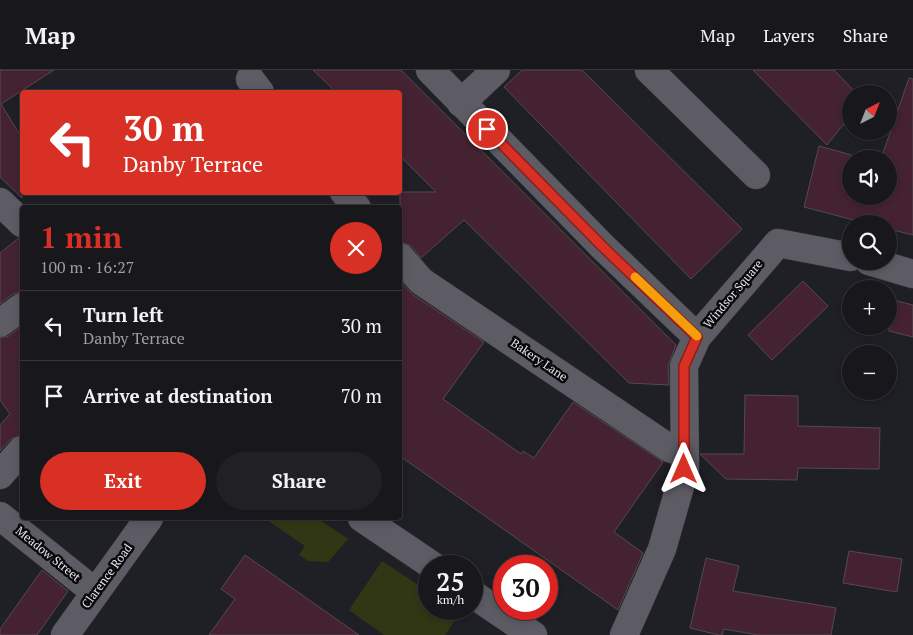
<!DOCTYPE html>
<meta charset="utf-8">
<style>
:root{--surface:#17171c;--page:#202025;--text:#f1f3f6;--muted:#9e9fa3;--line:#36363b;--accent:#d93025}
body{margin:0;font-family:"PT Serif",serif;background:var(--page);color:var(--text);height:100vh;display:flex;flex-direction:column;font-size:19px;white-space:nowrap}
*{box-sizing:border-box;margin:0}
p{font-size:16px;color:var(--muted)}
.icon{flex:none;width:28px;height:28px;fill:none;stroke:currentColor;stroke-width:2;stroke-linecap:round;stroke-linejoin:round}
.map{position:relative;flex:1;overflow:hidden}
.details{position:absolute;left:20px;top:135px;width:382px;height:315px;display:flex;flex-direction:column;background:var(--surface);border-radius:5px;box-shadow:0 2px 8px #0003,0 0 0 1px var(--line)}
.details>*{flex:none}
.guide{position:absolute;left:20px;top:20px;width:382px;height:105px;border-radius:5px;box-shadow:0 2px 8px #0003,0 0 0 1px var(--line);background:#d93025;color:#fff;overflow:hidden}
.needle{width:32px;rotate:42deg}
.buttons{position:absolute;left:842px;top:15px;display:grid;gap:10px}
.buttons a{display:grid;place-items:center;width:55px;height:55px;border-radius:50%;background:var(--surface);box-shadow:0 2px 8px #0003,0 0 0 1px var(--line);font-size:25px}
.speed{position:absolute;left:418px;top:485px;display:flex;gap:10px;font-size:25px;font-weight:700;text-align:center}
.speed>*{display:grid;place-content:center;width:65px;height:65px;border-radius:50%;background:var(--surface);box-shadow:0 2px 8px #0003,0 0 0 1px var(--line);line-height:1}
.speed small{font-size:12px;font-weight:400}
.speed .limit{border:8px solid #d22;background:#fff;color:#111}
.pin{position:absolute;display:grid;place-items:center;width:42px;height:42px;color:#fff;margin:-21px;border:2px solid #fff;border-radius:50%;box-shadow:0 1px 5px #0007}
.me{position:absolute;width:55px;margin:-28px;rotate:0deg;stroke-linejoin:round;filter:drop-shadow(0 0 4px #0008)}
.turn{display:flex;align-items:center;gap:18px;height:105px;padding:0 20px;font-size:22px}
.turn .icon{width:65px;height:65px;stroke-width:2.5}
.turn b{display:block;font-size:35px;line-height:42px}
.round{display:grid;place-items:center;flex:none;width:52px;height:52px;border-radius:26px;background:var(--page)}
.overview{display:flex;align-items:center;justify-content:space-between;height:85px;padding:0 20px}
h1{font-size:30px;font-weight:700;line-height:38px;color:var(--accent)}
.action{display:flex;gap:10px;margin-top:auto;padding:10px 20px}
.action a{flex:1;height:58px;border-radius:30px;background:var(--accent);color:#fff;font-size:20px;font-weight:700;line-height:58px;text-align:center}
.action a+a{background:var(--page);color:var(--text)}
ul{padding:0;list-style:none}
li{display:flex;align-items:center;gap:15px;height:70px;padding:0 20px;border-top:1px solid var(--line)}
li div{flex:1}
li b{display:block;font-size:19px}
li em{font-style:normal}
header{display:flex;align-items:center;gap:30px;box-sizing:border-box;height:70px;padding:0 25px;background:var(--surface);border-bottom:1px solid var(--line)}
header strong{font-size:24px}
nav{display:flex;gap:28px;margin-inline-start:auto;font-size:18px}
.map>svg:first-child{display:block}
</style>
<header>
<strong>Map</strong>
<nav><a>Map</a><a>Layers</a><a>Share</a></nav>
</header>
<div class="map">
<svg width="913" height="565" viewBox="0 0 913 565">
<rect width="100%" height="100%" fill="#1f1f26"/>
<path fill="#313715" d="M264,448H317L348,469L328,492L308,491L299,485L305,476Z
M382,491L429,522V539H454L460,543L445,565H384L349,540Z"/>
<path fill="#452231" stroke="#544a4e" d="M0,0H54L1,34L22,68V128L0,107Z
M313,0H401L676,275L668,296L669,315L629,313L464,150L421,188L411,176L400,172V122H436L400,86V22H336Z
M522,0H582L742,159L691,209L504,17Z
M753,0H834L857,24H851V45L827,75Z
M909,8L913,9V165L889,159V154H869L804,137L819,76L866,89H851V126H889V89H881Z
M19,168H22V222L13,224L0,234V183Z
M400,211L412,224L484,272L443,329L521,384L523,381L534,388L573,332L663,392L614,462L643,483L618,540L400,386Z
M803,211L828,236L772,290L748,265Z
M889,229L913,235V267L889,261Z
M22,256V365L11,369L0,381V355L10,344L0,330V268L9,266Z
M745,325L798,326V356L880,358L879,399L798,398L797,410L726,409L700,384H744Z
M849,481L902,489L897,522L843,513Z
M245,485L359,565H209L235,529L221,519Z
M706,488L739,496L733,521L836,538L831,565H758L724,559L722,565H719L690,558Z
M42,500L68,521L37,565H0V559Z"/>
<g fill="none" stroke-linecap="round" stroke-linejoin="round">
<g stroke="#3e3d43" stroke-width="29">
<path id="minor" d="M430,0L602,176L697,267
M649,0L756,105
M250,9L260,22
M461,33L496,0
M344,122L357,138
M0,132L22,153
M400,187L421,211L669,378L684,383
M869,191L913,204
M0,253L22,237
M0,405L22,380
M0,446L95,522
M362,448L433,496
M471,523L533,565
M65,565L149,448
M624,565L662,479L685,399L684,296L697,267L778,173L851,187"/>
</g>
<use href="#minor" stroke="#5d5c65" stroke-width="28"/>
</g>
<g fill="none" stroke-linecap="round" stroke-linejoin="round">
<g stroke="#8d1f18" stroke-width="12">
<path id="route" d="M487,59L602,176L697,267L684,296V399"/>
</g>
<use href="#route" stroke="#d93025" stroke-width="9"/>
<path stroke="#f59e0b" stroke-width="9" d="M635,207L697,266"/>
</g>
<g text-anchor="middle" stroke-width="5" stroke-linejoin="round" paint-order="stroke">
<g font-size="12" fill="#e4e4e9" stroke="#09090c">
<text transform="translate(733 224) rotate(-50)" y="4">Windsor Square</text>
<text transform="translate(539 290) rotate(34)" y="4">Bakery Lane</text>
<text transform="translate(48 484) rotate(39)" y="4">Meadow Street</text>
<text transform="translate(107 506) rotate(-54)" y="4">Clarence Road</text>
</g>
</g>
</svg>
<div class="buttons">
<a><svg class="needle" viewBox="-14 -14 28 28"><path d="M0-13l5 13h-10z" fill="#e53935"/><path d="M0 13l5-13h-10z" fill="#9e9fa3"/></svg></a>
<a><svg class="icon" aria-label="sound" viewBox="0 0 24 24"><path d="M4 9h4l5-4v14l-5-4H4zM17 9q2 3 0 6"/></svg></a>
<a><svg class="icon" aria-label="search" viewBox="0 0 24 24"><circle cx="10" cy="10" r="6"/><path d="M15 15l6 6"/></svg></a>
<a>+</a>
<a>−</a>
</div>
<div class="speed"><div>25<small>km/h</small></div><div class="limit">30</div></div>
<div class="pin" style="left:487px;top:59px;background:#d93025"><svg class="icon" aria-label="arrive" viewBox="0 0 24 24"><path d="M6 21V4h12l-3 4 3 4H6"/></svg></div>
<svg class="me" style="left:684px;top:399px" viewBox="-20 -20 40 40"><path d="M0-17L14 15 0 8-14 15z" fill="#d93025" stroke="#fff" stroke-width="4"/></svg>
<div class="guide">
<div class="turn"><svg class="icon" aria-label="left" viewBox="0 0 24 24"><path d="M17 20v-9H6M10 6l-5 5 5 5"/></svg><div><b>30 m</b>Danby Terrace</div></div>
</div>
<section class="details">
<div class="overview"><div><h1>1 min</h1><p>100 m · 16:27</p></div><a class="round" style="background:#d93025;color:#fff"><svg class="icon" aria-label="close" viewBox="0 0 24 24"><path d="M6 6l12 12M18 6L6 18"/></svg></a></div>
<ul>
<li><svg class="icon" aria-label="left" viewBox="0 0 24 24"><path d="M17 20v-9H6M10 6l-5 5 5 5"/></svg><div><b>Turn left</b><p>Danby Terrace</p></div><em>30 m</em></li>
<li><svg class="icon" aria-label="arrive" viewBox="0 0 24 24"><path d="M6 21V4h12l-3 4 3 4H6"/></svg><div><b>Arrive at destination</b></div><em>70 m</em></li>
</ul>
<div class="action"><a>Exit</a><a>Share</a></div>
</section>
</div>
